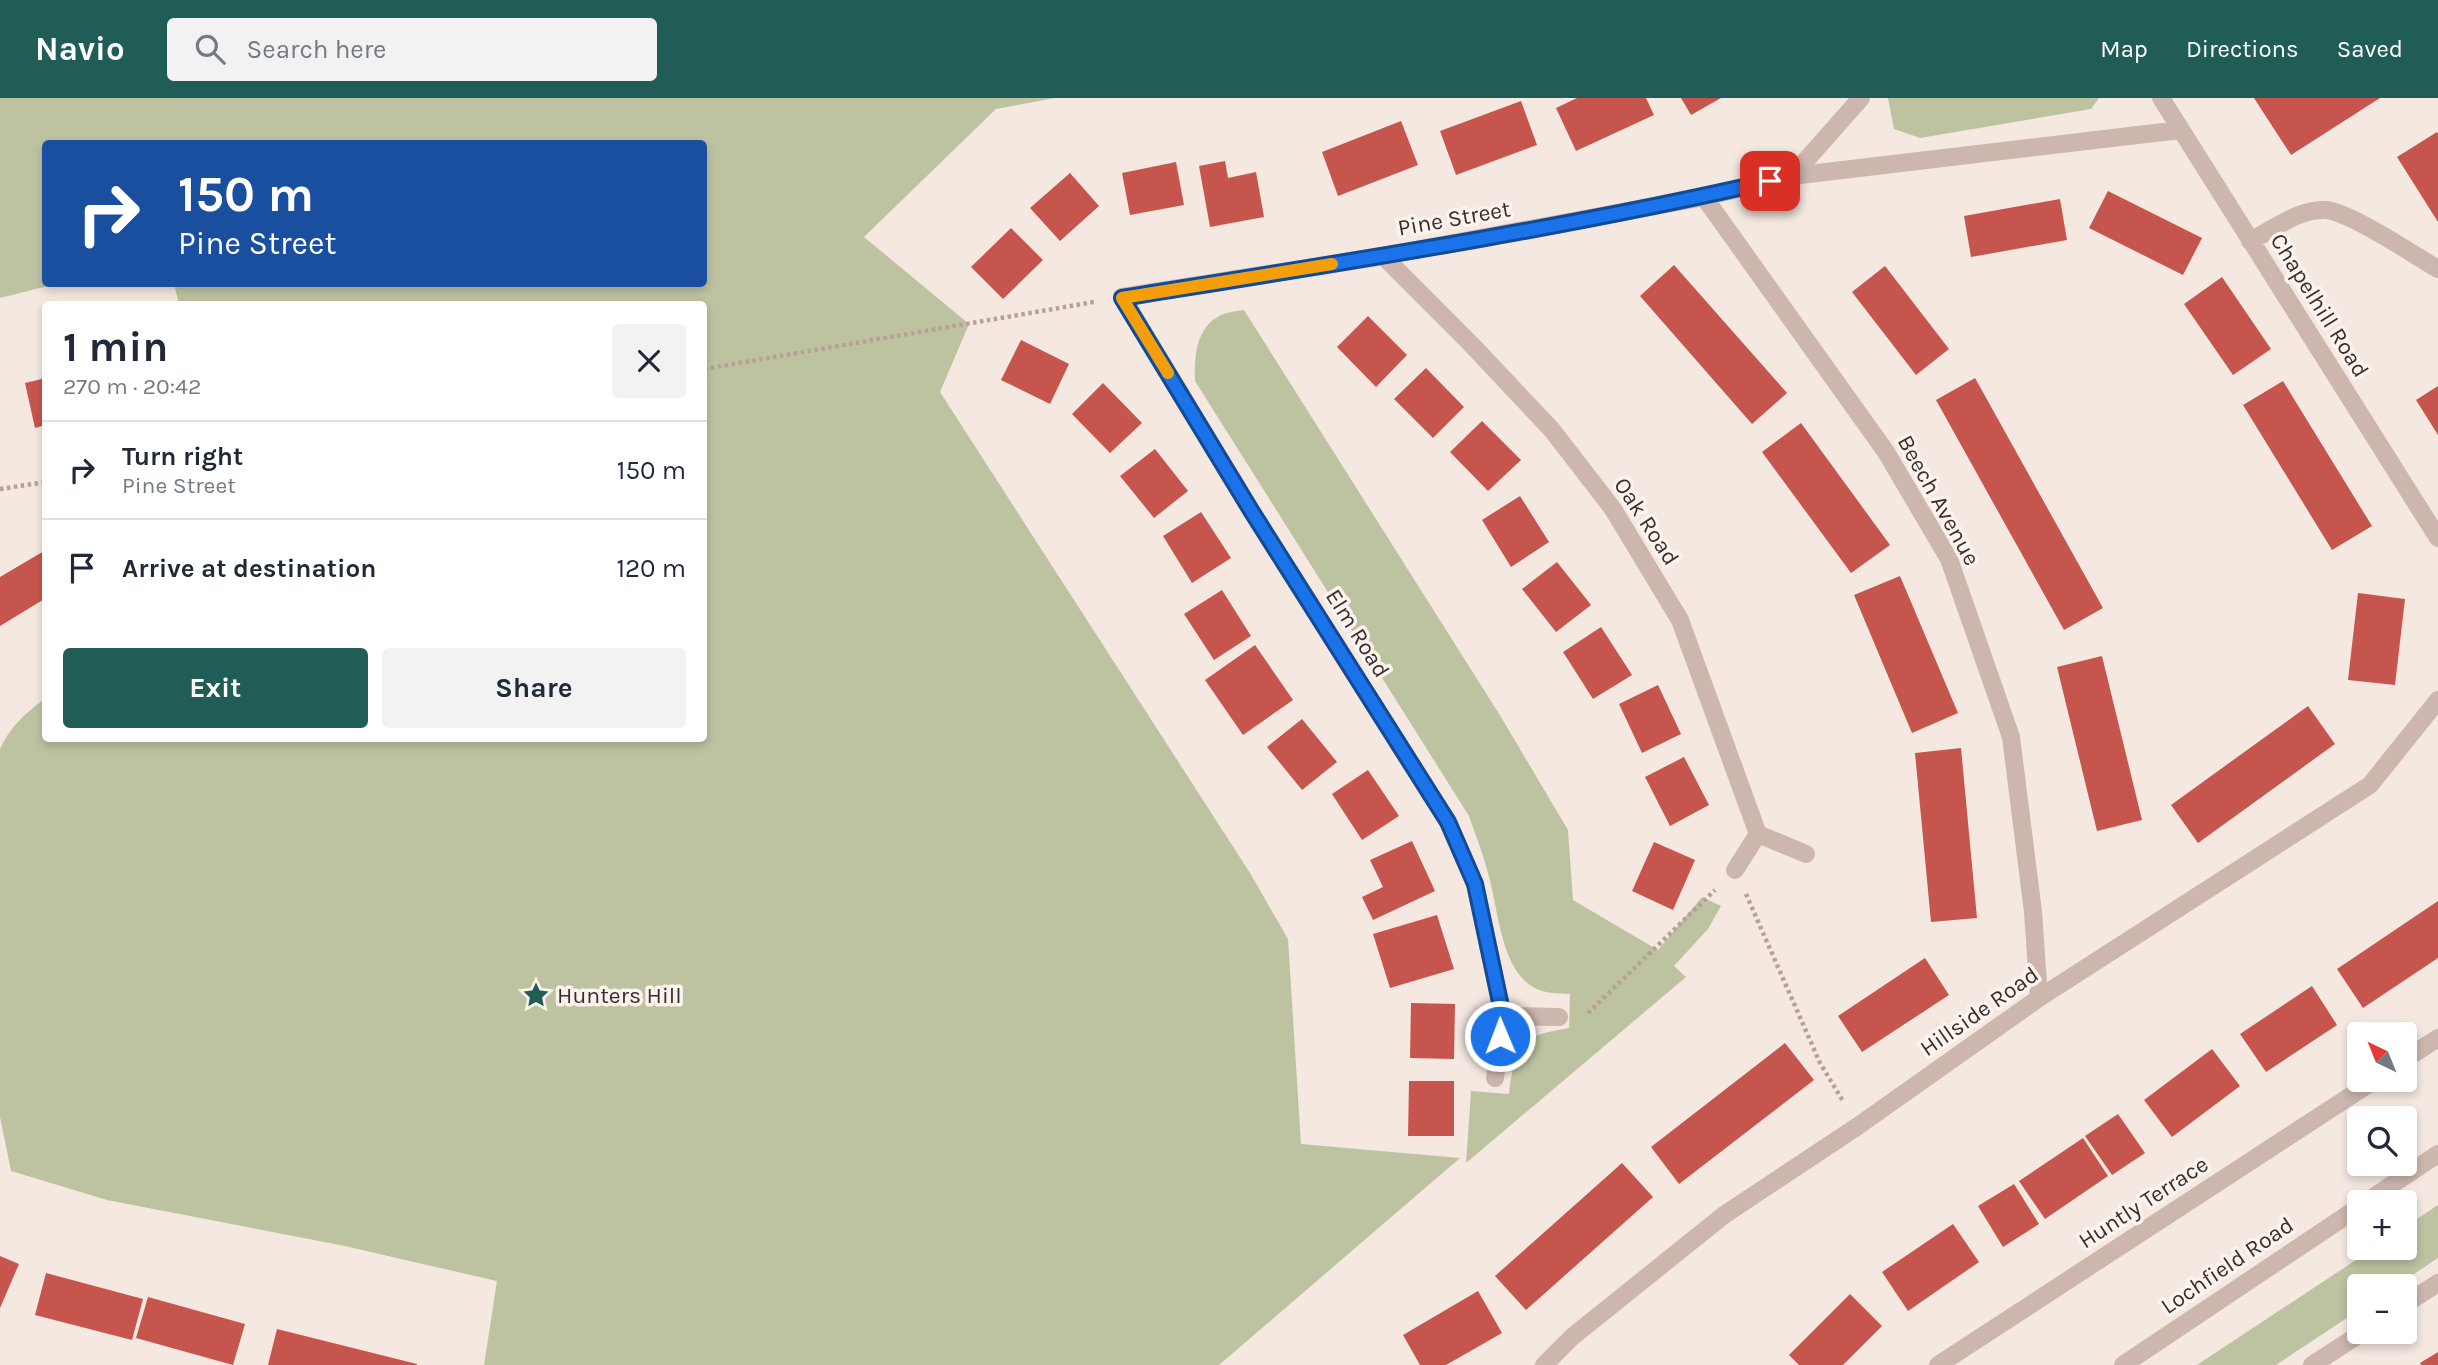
<!DOCTYPE html>
<meta charset="utf-8">
<style>
:root{--surface:#fff;--page:#f2f2f3;--text:#1f2937;--muted:#747a83;--line:#e0e1e3;--accent:#205d57}
body{margin:0;font-family:Karla,sans-serif;background:var(--page);color:var(--text);height:100vh;display:flex;flex-direction:column;font-size:26px;white-space:nowrap}
*{box-sizing:border-box;margin:0}
p{font-size:23px;color:var(--muted)}
.icon{flex:none;width:38px;height:38px;fill:none;stroke:currentColor;stroke-width:2;stroke-linecap:round;stroke-linejoin:round}
.map{position:relative;flex:1;overflow:hidden}
.panel{position:absolute;left:42px;top:203px;width:665px;height:441px;display:flex;flex-direction:column;background:var(--surface);border-radius:7px;box-shadow:0 4px 10px #0003}
.panel>*{flex:none}
.hud{position:absolute;left:42px;top:42px;width:665px;height:147px;border-radius:7px;box-shadow:0 4px 10px #0003;background:#1a4fa0;color:#fff;overflow:hidden}
.needle{width:46px;rotate:317deg}
.buttons{position:absolute;left:2347px;top:924px;display:grid;gap:14px}
.buttons a{display:grid;place-items:center;width:70px;height:70px;border-radius:7px;background:var(--surface);box-shadow:0 4px 10px #0003;font-size:35px}
.pin{position:absolute;display:grid;place-items:center;width:60px;height:60px;color:#fff;margin:-30px;border-radius:14px;box-shadow:0 4px 10px #0006}
.me{position:absolute;width:77px;margin:-38px;rotate:359deg;stroke-linejoin:round;filter:drop-shadow(0 0 5px #0008)}
.turn{display:flex;align-items:center;gap:24px;height:147px;padding:0 21px;font-size:32px}
.turn .icon{width:91px;height:91px;stroke-width:2.5}
.turn b{display:block;font-size:49px;line-height:60px}
.round{display:grid;place-items:center;flex:none;width:74px;height:74px;border-radius:7px;background:var(--page)}
.overview{display:flex;align-items:center;justify-content:space-between;height:119px;padding:0 21px}
h1{font-size:42px;font-weight:700;line-height:52px}
.button{display:flex;gap:14px;margin-top:auto;padding:14px 21px}
.button a{flex:1;height:80px;border-radius:7px;background:var(--accent);color:#fff;font-size:28px;font-weight:700;line-height:80px;text-align:center}
.button a+a{background:var(--page);color:var(--text)}
ul{padding:0;list-style:none}
li{display:flex;align-items:center;gap:21px;height:98px;padding:0 21px;border-top:2px solid var(--line)}
li div{flex:1}
li b{display:block;font-size:26px}
li em{font-style:normal}
header{display:flex;align-items:center;gap:42px;box-sizing:border-box;height:98px;padding:0 35px;background:var(--accent);color:#fff}
header strong{font-size:33px}
nav{display:flex;gap:38px;margin-inline-start:auto;font-size:24px}
.search{width:490px;height:63px;background:var(--page);display:flex;align-items:center;gap:18px;box-sizing:border-box;padding:0 24px;border-radius:7px;color:var(--muted);font-size:26px}
.map>svg:first-child{display:block}
</style>
<header>
<strong>Navio</strong>
<div class="search"><svg class="icon" aria-label="search" viewBox="0 0 24 24"><circle cx="10" cy="10" r="6"/><path d="M15 15l6 6"/></svg>Search here</div>
<nav><a>Map</a><a>Directions</a><a>Saved</a></nav>
</header>
<div class="map">
<svg width="2438" height="1267" viewBox="0 0 2438 1267">
<rect width="100%" height="100%" fill="#f4e8e1"/>
<path fill="#bdc3a1" d="M0,0H1055L996,11L864,139L969,226L940,294L1250,775L1288,841L1301,1046L1460,1060L1219,1267H484L497,1183L340,1147L107,1102L11,1073L0,1019V651C9,630 27,613 45,601L46,640H704V206H179L174,186H704V46H46V186H56L0,200Z
M1888,0H2099L2091,11L1920,40L1894,31Z
M1244,212L1501,619L1568,732L1573,802L1658,852L1702,799L1721,808L1708,831L1674,868L1686,879L1466,1065L1471,993L1509,996C1515,947 1519,938 1569,930L1570,896C1558,895 1544,896 1533,889C1500,870 1498,808 1488,775C1483,755 1475,736 1469,718L1195,283C1194,259 1196,229 1221,217C1228,214 1237,213 1244,212Z
M2438,1107V1160L2396,1188H2359V1212L2276,1267H2197L2374,1150H2404L2405,1129Z"/>
<path fill="#c6564d" d="M1577,0H1646L1654,17L1576,53L1556,10Z
M1681,0H1721L1691,17Z
M2254,0H2380L2291,57Z
M1521,3L1537,47L1456,77L1440,33Z
M1401,23L1418,67L1338,98L1322,54Z
M2437,34L2438,36V124L2397,59Z
M1225,63L1228,80L1256,74L1264,119L1210,129L1199,68Z
M1176,64L1184,107L1130,117L1122,75Z
M1070,75L1099,108L1060,143L1030,110Z
M2108,93L2202,140L2183,177L2089,130Z
M2060,101L2067,142L1971,159L1964,118Z
M1011,130L1043,162L1003,201L971,169Z
M1674,167L1787,295L1752,326L1640,198Z
M1885,168L1949,251L1916,277L1852,194Z
M2222,179L2271,251L2233,277L2184,206Z
M1368,218L1407,257L1376,289L1337,249Z
M1021,242L1069,266L1050,306L1001,282Z
M1426,270L1464,309L1433,340L1394,301Z
M46,280V327L35,330L25,285Z
M1975,280L2103,510L2064,532L1936,302Z
M2283,283L2372,428L2332,452L2243,307Z
M1103,285L1142,325L1110,355L1072,316Z
M2438,288V337L2416,302Z
M1482,323L1521,362L1488,393L1450,354Z
M1801,325L1890,447L1851,475L1762,354Z
M1155,351L1188,393L1154,420L1120,378Z
M1520,398L1549,444L1511,469L1482,422Z
M1201,414L1231,460L1192,485L1163,438Z
M44,453L46,500L0,528V479Z
M1557,464L1591,507L1556,534L1522,491Z
M1900,478L1958,615L1912,635L1854,497Z
M1222,492L1251,538L1214,562L1184,516Z
M2358,495L2405,501L2395,587L2348,582Z
M1601,529L1632,577L1593,601L1563,554Z
M1255,547L1293,602L1243,637L1205,582Z
M2102,558L2142,722L2097,733L2057,569Z
M1658,587L1681,636L1642,655L1619,606Z
M2308,608L2335,646L2198,745L2171,707Z
M1302,621L1337,664L1302,692L1267,649Z
M1961,650L1977,820L1931,824L1915,655Z
M1684,659L1709,707L1670,728L1645,679Z
M1368,672L1399,718L1362,742L1332,696Z
M1412,743L1435,793L1373,822L1362,799L1383,789L1370,762Z
M1654,744L1695,762L1673,812L1632,793Z
M2438,803V860L2363,910L2337,871Z
M1437,817L1454,871L1390,890L1373,836Z
M1925,860L1949,897L1862,954L1838,918Z
M2312,888L2337,927L2266,974L2240,936Z
M1411,905L1455,906L1454,961L1410,960Z
M1785,945L1814,982L1679,1086L1651,1049Z
M2212,951L2240,988L2172,1039L2144,1002Z
M1409,983H1454V1038H1408Z
M2118,1016L2145,1055L2112,1077L2085,1038Z
M2083,1040L2108,1078L2045,1121L2019,1083Z
M1622,1065L1653,1099L1526,1212L1495,1178Z
M2014,1086L2039,1126L2003,1149L1978,1108Z
M1953,1126L1979,1164L1908,1213L1882,1174Z
M0,1158L19,1166L0,1210Z
M46,1175L143,1201L132,1242L35,1217Z
M1478,1193L1502,1235L1446,1267H1420L1403,1237Z
M1850,1196L1882,1228L1843,1267H1799L1789,1257Z
M148,1199L245,1226L233,1267L136,1240Z
M277,1231L417,1266V1267H268Z
M2438,1254V1267H2421L2420,1265Z"/>
<g fill="none" stroke-linecap="round" stroke-linejoin="round">
<path stroke="#b89f97" stroke-width="4.5" stroke-dasharray="3.5 3.5" stroke-linecap="butt" d="M704,271L1094,204
M0,391L46,384
M1746,796L1820,965L1843,1003
M1588,915L1715,792"/>
<path stroke="#ccb6ad" stroke-width="18" d="M2161,0L2438,440
M1792,78L2180,32
M1704,99L1886,354L1949,461L2011,639L2033,814L2039,900
M2250,143C2272,132 2300,110 2326,112C2350,114 2414,157 2438,171
M1383,158L1471,246L1552,332L1613,411L1680,522L1758,736L1735,772
M1758,736L1806,756
M1503,918L1559,919
M2404,962L2438,940
M1495,980L1503,918L1475,786L1448,724L1252,414L1122,199L1383,158L1704,99L1792,78L1861,0
M2366,1104L2438,1056
M2404,1207L2438,1185
M1544,1267L1572,1239L1724,1117L1858,1028L2039,900L2370,687L2438,602
M1938,1267L2375,982
M2123,1267L2359,1109
M2312,1267L2363,1234"/>
</g>
<g fill="none" stroke-linecap="round" stroke-linejoin="round">
<g stroke="#114b97" stroke-width="18">
<path id="route" d="M1500,938L1503,918L1475,786L1448,724L1252,414L1122,200C1339,165 1556,132 1770,83"/>
</g>
<use href="#route" stroke="#1a73e8" stroke-width="12"/>
<path stroke="#f59e0b" stroke-width="12" d="M1168,275L1122,200L1332,166"/>
</g>
<defs>
<g id="sight-bare" transform="scale(2.1)"><path d="M0-6L1.8-2.2L6-1.7L2.9 1.2L3.7 5.4L0 3.3L-3.7 5.4L-2.9 1.2L-6-1.7L-1.8-2.2Z" fill="#205d57" stroke="#fbf3ee" stroke-width="2.5" paint-order="stroke"/></g>
</defs>
<g fill-rule="evenodd">
<use href="#sight-bare" x="536" y="897"/>
</g>
<g text-anchor="middle" stroke-width="7" stroke-linejoin="round" paint-order="stroke">
<g font-size="23" fill="#3b2d2b" stroke="#fbf3ee">
<text transform="translate(1454 120) rotate(-10)" y="8">Pine Street</text>
<text transform="translate(2320 207) rotate(58)" y="8">Chapelhill Road</text>
<text transform="translate(1939 402) rotate(61)" y="8">Beech Avenue</text>
<text transform="translate(1647 423) rotate(57)" y="8">Oak Road</text>
<text transform="translate(1358 535) rotate(58)" y="8">Elm Road</text>
<text transform="translate(1979 913) rotate(-35)" y="8">Hillside Road</text>
<text transform="translate(2143 1104) rotate(-33)" y="8">Huntly Terrace</text>
<text transform="translate(2227 1167) rotate(-34)" y="8">Lochfield Road</text>
</g>
<g font-size="23" fill="#3b2d2b" stroke="#fbf3ee" text-anchor="start">
<text x="557" y="905">Hunters Hill</text>
</g>
</g>
</svg>
<div class="buttons">
<a><svg class="needle" viewBox="-14 -14 28 28"><path d="M0-13l5 13h-10z" fill="#e53935"/><path d="M0 13l5-13h-10z" fill="#747a83"/></svg></a>
<a><svg class="icon" aria-label="search" viewBox="0 0 24 24"><circle cx="10" cy="10" r="6"/><path d="M15 15l6 6"/></svg></a>
<a>+</a>
<a>−</a>
</div>
<div class="pin" style="left:1770px;top:83px;background:#d93025"><svg class="icon" aria-label="arrive" viewBox="0 0 24 24"><path d="M6 21V4h12l-3 4 3 4H6"/></svg></div>
<svg class="me" style="left:1500px;top:938px" viewBox="-20 -20 40 40"><circle r="17" fill="#1a73e8" stroke="#fff" stroke-width="3"/><path d="M0-11L8 9 0 5-8 9z" fill="#fff"/></svg>
<div class="hud">
<div class="turn"><svg class="icon" aria-label="right" viewBox="0 0 24 24"><path d="M7 20v-9h11M14 6l5 5-5 5"/></svg><div><b>150 m</b>Pine Street</div></div>
</div>
<section class="panel">
<div class="overview"><div><h1>1 min</h1><p>270 m · 20:42</p></div><a class="round"><svg class="icon" aria-label="close" viewBox="0 0 24 24"><path d="M6 6l12 12M18 6L6 18"/></svg></a></div>
<ul>
<li><svg class="icon" aria-label="right" viewBox="0 0 24 24"><path d="M7 20v-9h11M14 6l5 5-5 5"/></svg><div><b>Turn right</b><p>Pine Street</p></div><em>150 m</em></li>
<li><svg class="icon" aria-label="arrive" viewBox="0 0 24 24"><path d="M6 21V4h12l-3 4 3 4H6"/></svg><div><b>Arrive at destination</b></div><em>120 m</em></li>
</ul>
<div class="button"><a>Exit</a><a>Share</a></div>
</section>
</div>
